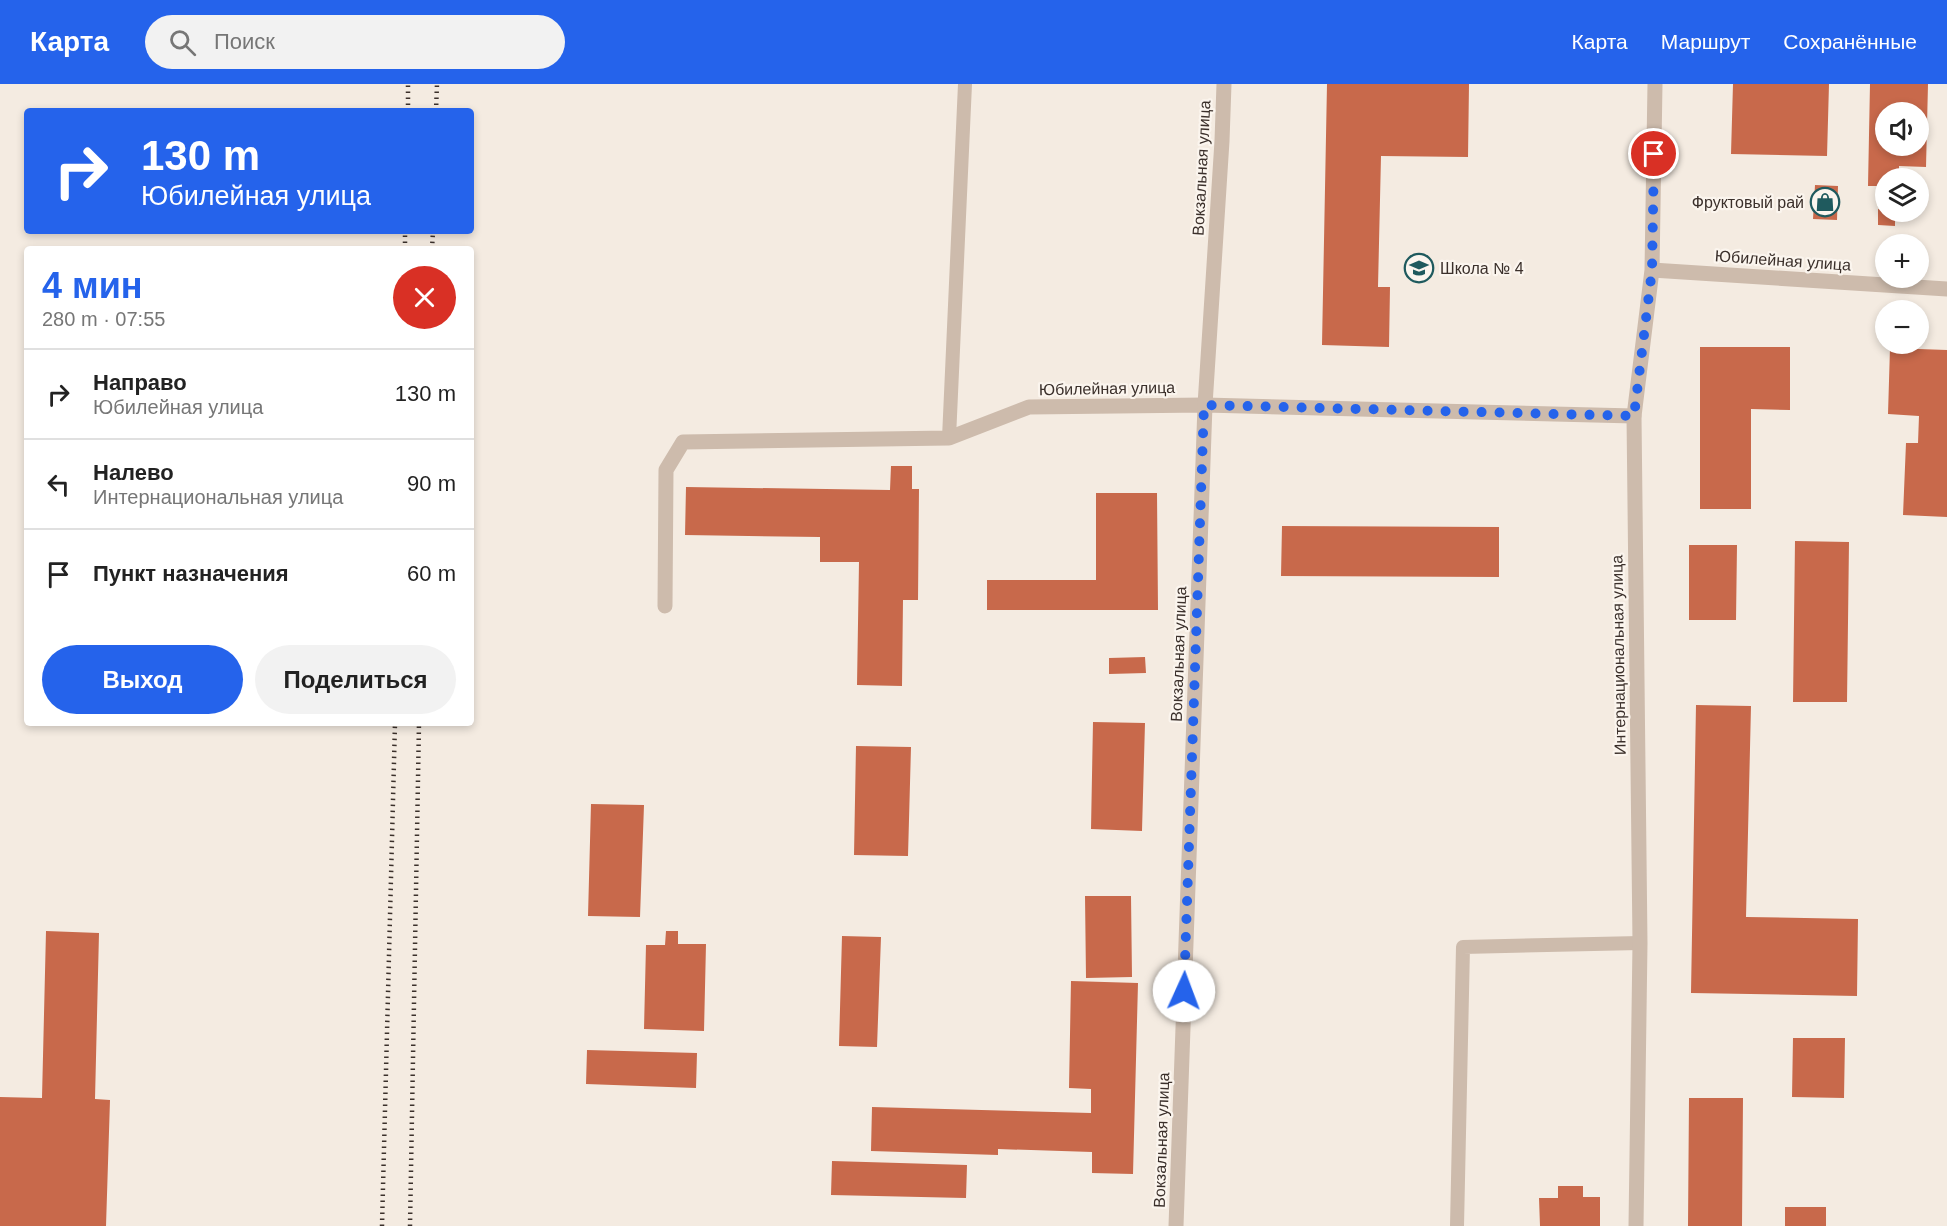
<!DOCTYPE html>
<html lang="ru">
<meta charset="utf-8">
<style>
:root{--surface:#fff;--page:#f2f2f2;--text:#222;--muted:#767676;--line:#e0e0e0;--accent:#2563eb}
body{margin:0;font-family:Arial,sans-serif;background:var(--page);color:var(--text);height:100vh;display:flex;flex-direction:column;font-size:22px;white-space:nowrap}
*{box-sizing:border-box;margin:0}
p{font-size:20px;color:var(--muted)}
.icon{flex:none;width:33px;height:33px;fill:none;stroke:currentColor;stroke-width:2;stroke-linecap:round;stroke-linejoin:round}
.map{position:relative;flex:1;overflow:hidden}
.side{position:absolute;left:24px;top:162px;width:450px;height:480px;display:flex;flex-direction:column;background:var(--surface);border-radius:6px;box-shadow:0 3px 9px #0003}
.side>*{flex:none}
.guide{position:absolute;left:24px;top:24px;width:450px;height:126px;border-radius:6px;box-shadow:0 3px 9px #0003;background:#2563eb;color:#fff;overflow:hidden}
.buttons{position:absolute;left:1875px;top:18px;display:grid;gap:12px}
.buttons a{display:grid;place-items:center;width:54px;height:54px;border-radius:50%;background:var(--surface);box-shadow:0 3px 9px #0003;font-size:30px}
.pin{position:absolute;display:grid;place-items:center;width:51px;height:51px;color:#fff;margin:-26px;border:3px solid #fff;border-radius:50%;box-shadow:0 2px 6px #0007}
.me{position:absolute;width:66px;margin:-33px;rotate:2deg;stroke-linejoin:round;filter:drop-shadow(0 0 4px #0008)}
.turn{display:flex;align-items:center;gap:21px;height:126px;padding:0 18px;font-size:27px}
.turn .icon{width:78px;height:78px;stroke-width:2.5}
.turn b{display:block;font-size:42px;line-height:51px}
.round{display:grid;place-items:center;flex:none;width:63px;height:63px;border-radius:32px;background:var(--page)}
.head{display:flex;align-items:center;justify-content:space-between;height:102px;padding:0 18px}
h1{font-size:36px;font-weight:600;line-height:45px;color:var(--accent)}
.button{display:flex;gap:12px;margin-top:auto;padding:12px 18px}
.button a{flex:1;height:69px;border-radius:36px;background:var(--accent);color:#fff;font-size:24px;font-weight:600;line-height:69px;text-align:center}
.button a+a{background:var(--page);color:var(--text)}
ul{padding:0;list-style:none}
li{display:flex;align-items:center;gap:18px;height:90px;padding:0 18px;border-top:2px solid var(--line)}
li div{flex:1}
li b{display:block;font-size:22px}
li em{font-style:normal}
header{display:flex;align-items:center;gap:36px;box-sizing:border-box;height:84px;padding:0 30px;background:var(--accent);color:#fff}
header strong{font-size:28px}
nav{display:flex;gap:33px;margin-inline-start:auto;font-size:21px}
.search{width:420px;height:54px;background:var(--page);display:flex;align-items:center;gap:15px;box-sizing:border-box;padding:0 21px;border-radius:33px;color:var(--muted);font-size:22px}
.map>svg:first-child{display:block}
</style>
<header>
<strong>Карта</strong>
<div class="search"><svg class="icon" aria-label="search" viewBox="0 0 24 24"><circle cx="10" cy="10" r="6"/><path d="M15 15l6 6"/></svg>Поиск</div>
<nav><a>Карта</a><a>Маршрут</a><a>Сохранённые</a></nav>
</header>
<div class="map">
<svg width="1947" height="1142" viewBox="0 0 1947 1142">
<rect width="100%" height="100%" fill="#f4ebe1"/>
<path fill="#c8694b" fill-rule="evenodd" d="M1327,0H1469L1468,73L1381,72L1378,203H1390L1389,263L1322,261Z
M1733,0H1829L1827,72L1731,70Z
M1870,0H1928L1926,83L1899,82V94H1886V102H1868ZM1886,28H1918V62H1886Z
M1815,101L1838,102L1837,136L1813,135Z
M1878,125L1895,128V142L1878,141Z
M1700,263H1790V326L1751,325V425H1700Z
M1890,264L1947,266V433L1903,431L1906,359H1918L1919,332L1888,330Z
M891,382H912V405H919L918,516H903L902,602L857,601L859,478H820V453L685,451L686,403L890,406Z
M1096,409H1157L1158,526H987V496H1096Z
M1282,442L1499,443V493L1281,492Z
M1795,457L1849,458L1847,618H1793Z
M1689,461H1737L1736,536H1689Z
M1145,573L1146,589L1109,590V574Z
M1696,621L1751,622L1746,833L1858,835L1857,912L1691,909Z
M1093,638L1145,639L1142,747L1091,745Z
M856,662L911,663L908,772L854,771Z
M591,720L644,721L640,833L588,832Z
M1085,812H1131L1132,893L1086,894Z
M46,847L99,849L95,1015L110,1016L106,1142H0V1013L42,1014Z
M666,847H678V860H706L704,947L644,945L646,861H665Z
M842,852L881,853L877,963L839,962Z
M1071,897L1138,899L1133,1090L1092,1089V1068L998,1065V1071L871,1067L872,1023L1091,1029V1005L1069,1004Z
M1793,954H1845L1844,1014L1792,1013Z
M587,966L697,969L696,1004L586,1000Z
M1689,1014H1743L1742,1142H1688Z
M832,1077L967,1081L966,1114L831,1111Z
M1558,1102H1583V1113H1600V1142H1540L1539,1114H1558Z
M1785,1123H1826V1142H1785Z"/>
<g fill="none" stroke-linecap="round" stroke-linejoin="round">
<path stroke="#cdbbac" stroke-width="14" d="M949,354L965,0
M1457,1142L1463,863L1640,859"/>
<path stroke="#cdbbac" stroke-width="15" d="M665,522L666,386L683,358L949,354L1029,323L1205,321L1634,332"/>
<path stroke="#cdbbac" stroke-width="15" d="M1652,186L1947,205
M1176,1142L1205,321L1222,57L1224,0
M1636,1142L1640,859L1634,332L1652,186L1655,0"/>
<path stroke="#3b302b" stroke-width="4.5" stroke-dasharray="1.5 4.5" stroke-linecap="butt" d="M408,27V0
M436,27L437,0
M405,165V147
M432,165L433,147
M382,1142L395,639
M410,1142L419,639"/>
</g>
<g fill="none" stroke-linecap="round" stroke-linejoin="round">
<path stroke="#2563eb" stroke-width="10" stroke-dasharray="0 18" d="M1184,907L1204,321L1634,332L1652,186L1654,70"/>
</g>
<defs>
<g id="shop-ring" transform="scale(1.5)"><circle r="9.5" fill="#fbf5ee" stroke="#1f5a5e" stroke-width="1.5"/><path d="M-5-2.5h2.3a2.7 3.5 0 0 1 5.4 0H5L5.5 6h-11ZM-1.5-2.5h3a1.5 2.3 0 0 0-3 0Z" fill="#1f5a5e"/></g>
<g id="school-ring" transform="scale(1.5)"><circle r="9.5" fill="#fbf5ee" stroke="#1f5a5e" stroke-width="1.5"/><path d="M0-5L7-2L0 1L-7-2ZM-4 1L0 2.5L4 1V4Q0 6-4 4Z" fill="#1f5a5e"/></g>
</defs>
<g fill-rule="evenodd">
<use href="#shop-ring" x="1825" y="118"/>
<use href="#school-ring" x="1419" y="184"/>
</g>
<g text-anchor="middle" stroke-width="4.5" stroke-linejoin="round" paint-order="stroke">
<g font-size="16" fill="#3b302b" stroke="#fbf5ee">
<text transform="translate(1201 84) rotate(-87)" y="6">Вокзальная улица</text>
<text transform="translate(1783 176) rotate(4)" y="6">Юбилейная улица</text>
<text transform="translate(1107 304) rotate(-1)" y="6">Юбилейная улица</text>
<text transform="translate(1178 570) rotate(-88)" y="6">Вокзальная улица</text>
<text transform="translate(1618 571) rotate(-91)" y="6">Интернациональная улица</text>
<text transform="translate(1161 1056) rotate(-88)" y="6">Вокзальная улица</text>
</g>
<g font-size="16" fill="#3b302b" stroke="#fbf5ee" text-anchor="end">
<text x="1804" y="124">Фруктовый рай</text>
<text x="1440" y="190" text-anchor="start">Школа № 4</text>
</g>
</g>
</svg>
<div class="buttons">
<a><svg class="icon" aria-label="sound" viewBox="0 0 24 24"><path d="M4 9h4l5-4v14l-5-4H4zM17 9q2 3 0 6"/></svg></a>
<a><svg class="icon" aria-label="layers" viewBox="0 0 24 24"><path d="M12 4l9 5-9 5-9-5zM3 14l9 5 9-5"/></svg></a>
<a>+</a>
<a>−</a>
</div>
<div class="pin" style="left:1654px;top:70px;background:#d93025"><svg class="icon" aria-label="arrive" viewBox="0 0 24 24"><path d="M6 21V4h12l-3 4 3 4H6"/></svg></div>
<svg class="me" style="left:1184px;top:907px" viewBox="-20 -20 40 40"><circle r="19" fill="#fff"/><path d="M0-13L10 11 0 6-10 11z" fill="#2563eb"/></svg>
<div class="guide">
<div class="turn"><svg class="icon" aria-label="right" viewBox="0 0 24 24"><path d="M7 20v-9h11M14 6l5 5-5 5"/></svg><div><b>130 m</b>Юбилейная улица</div></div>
</div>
<section class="side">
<div class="head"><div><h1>4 мин</h1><p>280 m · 07:55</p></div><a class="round" style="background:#d93025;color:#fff"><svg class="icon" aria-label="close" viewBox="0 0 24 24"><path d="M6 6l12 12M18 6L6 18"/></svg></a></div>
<ul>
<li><svg class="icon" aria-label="right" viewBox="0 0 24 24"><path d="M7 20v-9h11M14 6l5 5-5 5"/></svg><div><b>Направо</b><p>Юбилейная улица</p></div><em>130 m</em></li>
<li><svg class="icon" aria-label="left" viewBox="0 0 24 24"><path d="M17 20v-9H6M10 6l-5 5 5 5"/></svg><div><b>Налево</b><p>Интернациональная улица</p></div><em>90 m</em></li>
<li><svg class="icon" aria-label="arrive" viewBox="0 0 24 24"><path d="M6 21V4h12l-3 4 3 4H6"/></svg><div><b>Пункт назначения</b></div><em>60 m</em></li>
</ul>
<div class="button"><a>Выход</a><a>Поделиться</a></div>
</section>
</div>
